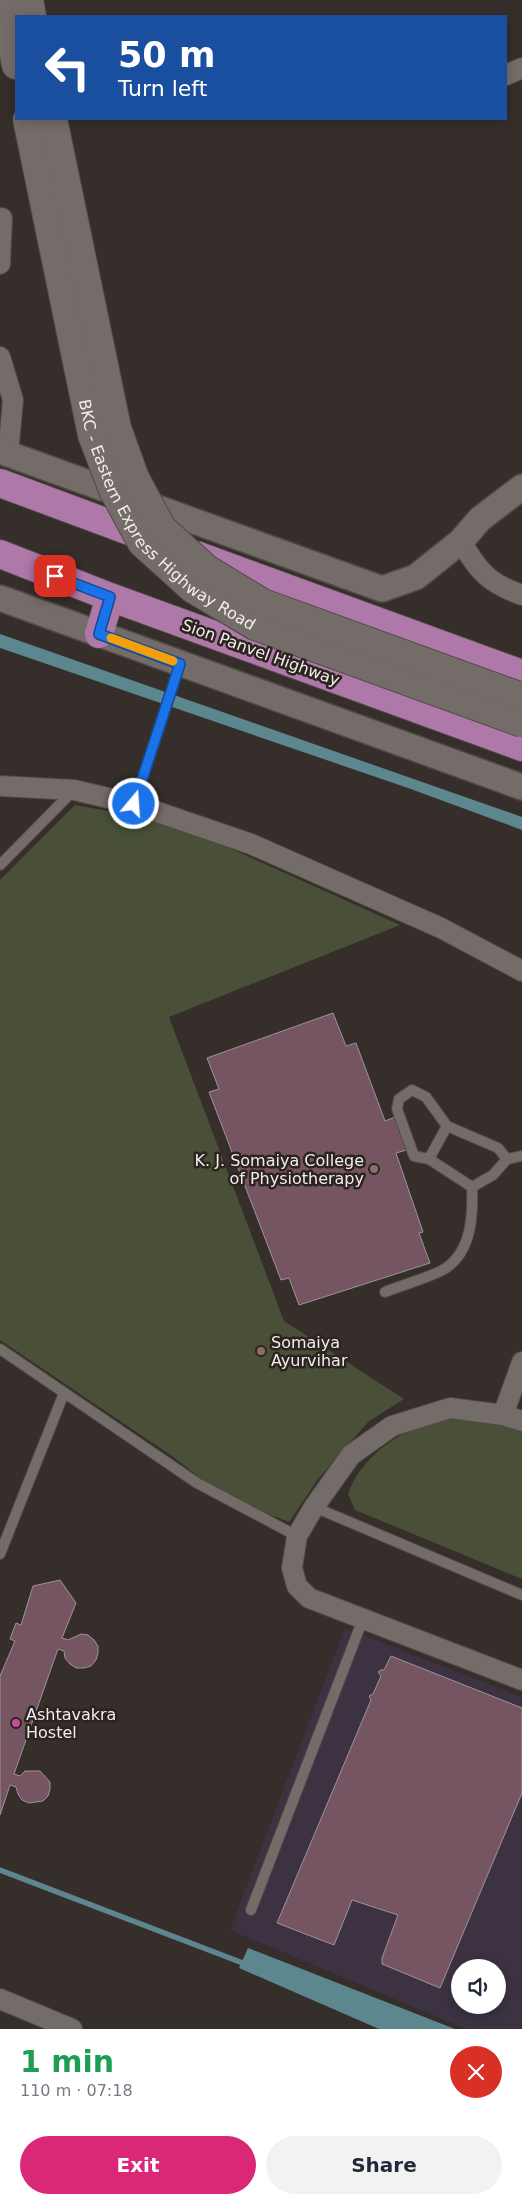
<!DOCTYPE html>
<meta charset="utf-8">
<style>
:root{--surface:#fff;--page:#f2f2f3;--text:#1f2937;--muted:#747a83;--accent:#db2777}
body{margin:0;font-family:"DejaVu Sans",sans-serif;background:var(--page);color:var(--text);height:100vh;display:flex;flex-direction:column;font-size:19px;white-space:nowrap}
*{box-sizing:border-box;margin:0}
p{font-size:16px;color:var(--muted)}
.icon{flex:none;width:28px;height:28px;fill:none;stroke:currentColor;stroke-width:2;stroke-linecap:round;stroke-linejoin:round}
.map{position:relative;height:2029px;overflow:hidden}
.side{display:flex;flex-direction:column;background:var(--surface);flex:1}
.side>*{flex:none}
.hud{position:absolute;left:15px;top:15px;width:492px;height:105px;border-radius:0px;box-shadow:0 2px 12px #0003;background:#1a4fa0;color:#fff;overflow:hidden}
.fabs{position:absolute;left:451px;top:1959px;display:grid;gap:10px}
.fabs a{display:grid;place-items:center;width:55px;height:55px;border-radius:50%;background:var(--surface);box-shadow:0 2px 12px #0003;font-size:25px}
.pin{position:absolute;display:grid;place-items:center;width:42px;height:42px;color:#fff;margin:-21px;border-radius:10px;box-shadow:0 2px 8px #0006}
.me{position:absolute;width:55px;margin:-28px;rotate:18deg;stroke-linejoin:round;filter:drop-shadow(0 0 4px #0008)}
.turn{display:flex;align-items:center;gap:18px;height:105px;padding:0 20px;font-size:22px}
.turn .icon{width:65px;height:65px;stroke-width:2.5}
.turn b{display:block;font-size:35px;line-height:42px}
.round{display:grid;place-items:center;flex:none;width:52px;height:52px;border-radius:26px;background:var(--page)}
.headline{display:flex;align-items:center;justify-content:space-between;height:85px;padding:0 20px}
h1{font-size:30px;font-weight:800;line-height:38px;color:#1e9e55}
.primary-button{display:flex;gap:10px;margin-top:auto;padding:10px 20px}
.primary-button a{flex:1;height:58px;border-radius:30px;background:var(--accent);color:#fff;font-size:20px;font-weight:800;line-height:58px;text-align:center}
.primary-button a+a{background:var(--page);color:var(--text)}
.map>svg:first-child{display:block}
</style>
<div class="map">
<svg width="522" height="2029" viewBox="0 0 522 2029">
<rect width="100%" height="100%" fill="#352e2a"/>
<path fill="#3c3242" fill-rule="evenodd" d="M345,1628L522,1697V2029H466L230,1930ZM460,1968H498V2005H460Z"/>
<path fill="#495037" d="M75,805L174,823L400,925L169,1017L284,1321L404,1399L368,1422L318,1479L289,1522L226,1498L172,1456L0,1340V880Z
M472,1419L507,1425L522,1433V1579L355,1510L348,1494C360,1458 400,1429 437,1421C448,1419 461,1419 472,1419Z"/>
<path fill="#5d878f" d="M0,634L522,817V830L408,788L0,648Z
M248,1948L455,2029H379L239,1968Z"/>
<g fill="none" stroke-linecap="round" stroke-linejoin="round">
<path stroke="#5d878f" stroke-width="5.5" d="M0,1870L248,1965"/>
</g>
<path fill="#765563" stroke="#9d9497" d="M333,1013L346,1046L356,1043L385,1121L398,1116L410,1149L396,1153L423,1232L419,1233L430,1263L299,1305L289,1278L281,1280L209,1092L219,1089L207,1058Z
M60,1580L76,1603L62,1638L68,1640L81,1634L88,1635L94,1640L98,1646V1653L96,1660L91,1666L84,1668H76L70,1664L65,1658L64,1651L58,1649L14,1774L20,1776L25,1771H40L50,1782V1789L48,1796L43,1801L29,1803L22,1800L18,1794L16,1787L10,1785L0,1815V1676L15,1641L10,1639L16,1623L21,1625L33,1586Z
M391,1656L522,1708V1793L440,1988L382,1964V1958L398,1915L352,1900L334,1945L277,1923L371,1700L369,1696L373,1694L381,1676L378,1672L381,1670H384Z"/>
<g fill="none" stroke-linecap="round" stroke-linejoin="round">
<g stroke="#4f4a46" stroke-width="12">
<path id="service" d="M134,804L180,664
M0,865L73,791
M447,1126L426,1097L412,1090L399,1099L397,1109L414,1156L429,1159L472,1187L493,1175L507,1159L522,1156
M429,1159L447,1126L498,1148L507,1159
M385,1292C399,1286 435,1276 446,1268C472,1250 473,1215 472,1187
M0,1349L197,1483L297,1536
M314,1507L522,1595
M0,1554L64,1393
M251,1910L363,1619"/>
</g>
<g stroke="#4f4a46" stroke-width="22">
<path id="minor" d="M506,75L522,68
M0,264L2,218
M0,357L13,400L8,454
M461,541C478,571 488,583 522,595
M0,786L74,790L134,804L251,844L441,928L522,971
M503,1415L522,1362
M522,1421L503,1415L450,1408L392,1426L351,1455L314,1507L297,1536L292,1568L297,1586L309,1598L522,1680
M0,1999L72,2029"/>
</g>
<g stroke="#4f4a46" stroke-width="28">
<path id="tertiary" d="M0,451L382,589L416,577L461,541L480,519L522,487
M0,598L522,787"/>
</g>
<g stroke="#4f4a46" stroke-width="30">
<path id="secondary" d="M3,0L16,65
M29,0L32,16"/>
</g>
<g stroke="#4f4a46" stroke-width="30">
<path id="trunk" d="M0,483L151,539
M0,554L110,597L522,747
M196,555L522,674
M99,634L110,597"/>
</g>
<use href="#service" stroke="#746c68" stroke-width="10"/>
<use href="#minor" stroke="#746c68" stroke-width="20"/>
<use href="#tertiary" stroke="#746c68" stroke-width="25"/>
<use href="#secondary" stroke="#746c68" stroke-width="28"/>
<use href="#trunk" stroke="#ae78a8" stroke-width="28"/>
<g stroke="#4f4a46" stroke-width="30" stroke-linecap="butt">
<g id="secondary-bridge">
<path id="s1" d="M27,119L92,435L113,490L142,543L193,589L255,626L522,723"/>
<path d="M53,119L117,428L135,478L162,528L207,569L263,603L522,697"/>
</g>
</g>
<use href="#secondary-bridge" stroke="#746c68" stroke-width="28"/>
</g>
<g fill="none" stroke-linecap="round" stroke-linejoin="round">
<g stroke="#114b97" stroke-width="12">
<path id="route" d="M55,576L110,597L99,634L180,664L134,804"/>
</g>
<use href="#route" stroke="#1a73e8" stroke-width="9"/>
<path stroke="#f59e0b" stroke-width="9" d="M111,638L173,661"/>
</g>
<g fill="#8d6e63" stroke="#2b2420" stroke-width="2">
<circle cx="374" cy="1169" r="5"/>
<circle cx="261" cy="1351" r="5"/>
</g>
<circle fill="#d1479c" stroke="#2b2420" stroke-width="2" cx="16" cy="1723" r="5"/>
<g text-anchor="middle" stroke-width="5" stroke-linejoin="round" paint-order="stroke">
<g font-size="16" fill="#f2edeb" stroke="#2b2420">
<text dy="6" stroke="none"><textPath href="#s1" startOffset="434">BKC - Eastern Express Highway Road</textPath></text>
<text transform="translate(261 652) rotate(20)" y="6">Sion Panvel Highway</text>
</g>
<g font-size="16" fill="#f2edeb" stroke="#2b2420" text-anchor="start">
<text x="364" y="1166" text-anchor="end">K. J. Somaiya College<tspan x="364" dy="18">of Physiotherapy</tspan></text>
<text x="271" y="1348">Somaiya<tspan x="271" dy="18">Ayurvihar</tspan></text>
<text x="26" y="1720">Ashtavakra<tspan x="26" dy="18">Hostel</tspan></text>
</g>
</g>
</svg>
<div class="fabs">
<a><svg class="icon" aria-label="sound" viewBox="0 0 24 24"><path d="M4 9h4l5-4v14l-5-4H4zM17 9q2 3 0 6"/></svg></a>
</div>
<div class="pin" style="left:55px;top:576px;background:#d93025"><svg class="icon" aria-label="arrive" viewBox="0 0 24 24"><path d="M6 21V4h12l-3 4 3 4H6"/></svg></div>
<svg class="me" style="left:134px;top:804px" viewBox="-20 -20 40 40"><circle r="17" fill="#1a73e8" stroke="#fff" stroke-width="3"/><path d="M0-11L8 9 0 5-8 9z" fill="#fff"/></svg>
<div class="hud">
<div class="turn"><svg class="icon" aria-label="left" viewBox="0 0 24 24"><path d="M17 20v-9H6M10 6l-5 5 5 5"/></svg><div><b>50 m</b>Turn left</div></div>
</div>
</div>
<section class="side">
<div class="headline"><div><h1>1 min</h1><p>110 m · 07:18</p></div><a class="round" style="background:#d93025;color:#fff"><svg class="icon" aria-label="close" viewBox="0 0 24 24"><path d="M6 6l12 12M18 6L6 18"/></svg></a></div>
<div class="primary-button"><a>Exit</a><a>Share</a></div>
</section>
